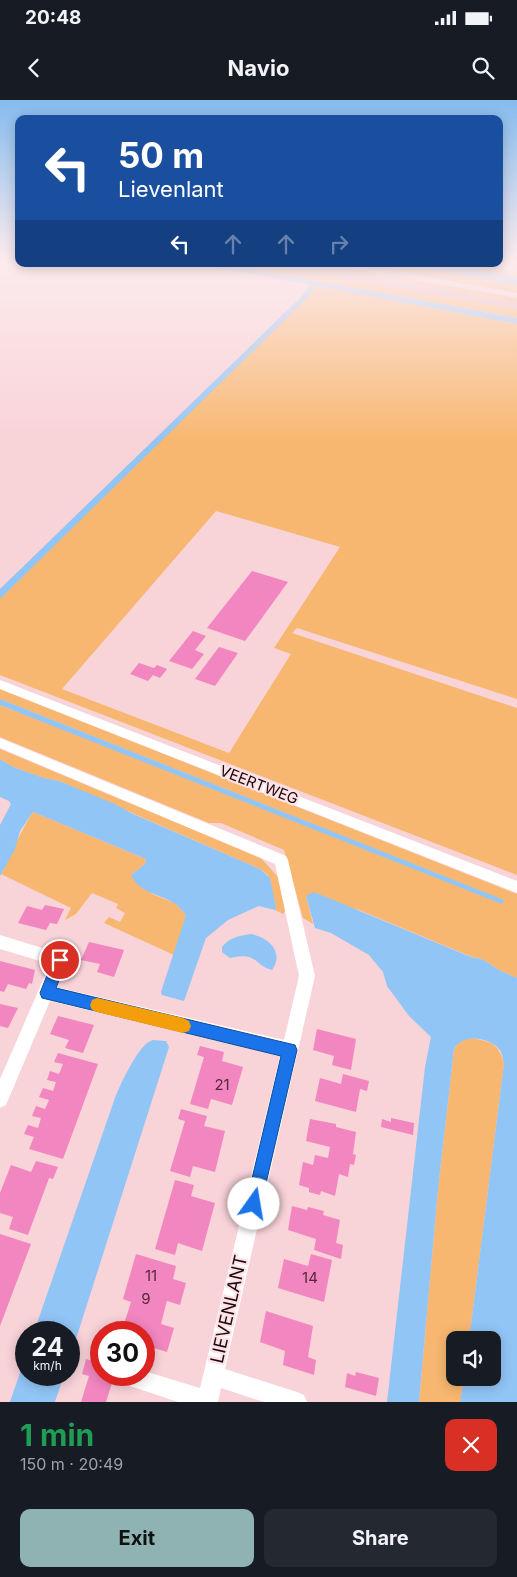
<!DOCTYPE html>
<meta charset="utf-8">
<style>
:root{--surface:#171b24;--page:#242831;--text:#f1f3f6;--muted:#9ea1a6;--accent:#8fb3b2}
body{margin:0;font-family:Inter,sans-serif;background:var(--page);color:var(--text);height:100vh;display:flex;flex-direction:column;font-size:19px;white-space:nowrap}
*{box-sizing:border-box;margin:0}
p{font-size:16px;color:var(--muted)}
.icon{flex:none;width:28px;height:28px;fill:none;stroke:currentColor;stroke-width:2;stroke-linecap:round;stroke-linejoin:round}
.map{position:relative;height:1302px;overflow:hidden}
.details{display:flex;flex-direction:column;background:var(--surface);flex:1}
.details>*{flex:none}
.banner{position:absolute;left:15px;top:15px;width:488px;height:152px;border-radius:10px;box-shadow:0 2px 12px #0003;background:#1a4fa0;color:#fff;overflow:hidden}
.controls{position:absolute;left:446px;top:1231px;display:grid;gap:10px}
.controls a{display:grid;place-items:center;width:55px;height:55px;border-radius:10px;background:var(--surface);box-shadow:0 2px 12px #0003;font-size:25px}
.speed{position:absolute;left:15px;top:1221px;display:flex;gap:10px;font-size:25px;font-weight:700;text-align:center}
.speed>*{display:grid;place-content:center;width:65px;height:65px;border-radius:50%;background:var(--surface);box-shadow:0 2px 12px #0003;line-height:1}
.speed small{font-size:12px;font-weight:400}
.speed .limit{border:8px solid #d22;background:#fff;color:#111}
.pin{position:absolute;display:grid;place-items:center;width:42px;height:42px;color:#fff;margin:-21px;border:2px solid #fff;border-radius:50%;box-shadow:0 1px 5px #0007}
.me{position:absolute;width:55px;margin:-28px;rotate:13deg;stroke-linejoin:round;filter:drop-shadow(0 0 4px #0008)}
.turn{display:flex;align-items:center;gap:18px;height:105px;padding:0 20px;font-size:22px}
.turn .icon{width:65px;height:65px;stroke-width:2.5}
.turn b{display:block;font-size:35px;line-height:42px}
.lanes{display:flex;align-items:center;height:48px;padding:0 20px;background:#0003;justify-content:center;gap:25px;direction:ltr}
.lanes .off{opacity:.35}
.round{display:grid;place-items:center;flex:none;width:52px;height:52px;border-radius:10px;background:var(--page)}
.headline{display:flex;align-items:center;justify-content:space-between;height:85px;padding:0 20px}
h1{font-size:30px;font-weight:700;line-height:38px;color:#1e9e55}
.cta{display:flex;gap:10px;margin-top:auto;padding:10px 20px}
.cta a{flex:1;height:58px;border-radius:10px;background:var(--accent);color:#111;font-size:20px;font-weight:700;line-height:58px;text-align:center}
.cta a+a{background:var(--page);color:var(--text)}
.status{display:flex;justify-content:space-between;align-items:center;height:35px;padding:0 25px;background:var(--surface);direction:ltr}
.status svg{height:14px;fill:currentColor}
header{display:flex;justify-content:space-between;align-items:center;height:65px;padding:0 20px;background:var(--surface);font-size:22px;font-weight:700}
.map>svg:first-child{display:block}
</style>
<div class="status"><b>20:48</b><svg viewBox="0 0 49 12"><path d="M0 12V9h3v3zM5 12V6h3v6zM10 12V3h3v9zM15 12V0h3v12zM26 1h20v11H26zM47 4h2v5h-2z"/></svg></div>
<header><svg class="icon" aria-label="back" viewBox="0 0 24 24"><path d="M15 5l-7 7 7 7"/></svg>Navio<svg class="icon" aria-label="search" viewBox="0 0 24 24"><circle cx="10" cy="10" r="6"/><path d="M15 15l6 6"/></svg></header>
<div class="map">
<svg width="517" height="1302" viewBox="0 0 517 1302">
<rect width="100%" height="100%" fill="#f8d3d8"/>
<path fill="#f8b770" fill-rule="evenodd" d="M225,164H273L517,209V218Z
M301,164H326L517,198V203Z
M354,164H406L517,185V193Z
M448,164H471L517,172V177Z
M316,186L517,224V599L297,528L292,533L517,608V775L0,575V490ZM216,411L340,447L274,548L291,554L229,653L62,589Z
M0,589L517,794V878L499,870L482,859L472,857L359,810L306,796L313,824L303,818L284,750L221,723H209L0,637V605L503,800L0,599Z
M0,649L261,758L278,777L286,809L283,814L275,810L276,808L268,775L260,769L59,681L44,678L13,667L0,659Z
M33,712L146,759L145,764L131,775L152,794L175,803L186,815L174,855L104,823L109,817L120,822L125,813L116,808L118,804L92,793L76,814L65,820L71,808L1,774C12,753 20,732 33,712Z
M470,938C490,941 499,943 504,964L469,1240H455V1278H464L460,1302H419L438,1089L454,949L461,940Z"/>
<path fill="#91c5f6" d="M201,164H225L517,218V224L316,186L309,196L0,499V489L302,196L310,185Z
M406,164H448L517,177V185Z
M0,599L504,800L502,804L0,605Z
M0,659L13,667L44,678L59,681L115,704L131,713L260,769L270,778L276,808L275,810L259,806L228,820L206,838L184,901L162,895L161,892L186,815C182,811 179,806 174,803C160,794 139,793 131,775L145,764L146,759L33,712L20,731L15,749L0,776V725L11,704L9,701L0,697Z
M314,792L471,857L482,859L499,870L517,878V1302H460L464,1278H492V1240H469L504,964C503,959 502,952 499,949C488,937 463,933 454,949L438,1089L419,1302H387L425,967L431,937L409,916L387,886L383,872L369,855L331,833L315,828L306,796Z
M251,834C268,837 285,852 272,870C254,866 258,851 230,858L222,852V847C230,837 239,836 251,834Z
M153,940L166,941L169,947L69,1261V1232H34L116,995C122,982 139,943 153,940Z
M26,1255V1275H64L55,1302H10Z"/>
<path fill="#f286c0" d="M252,471L288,482L245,541L207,528Z
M193,531L206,536L195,550L204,554L192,569L169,561Z
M219,547L238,553L215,586L195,579Z
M139,563L154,568L157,565L167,569L160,578L153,575L148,581L130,574Z
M45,805L64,809L57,824L50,823L46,830L18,823L27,806L42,810Z
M89,842L124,850L114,877L97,872L100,864L81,860Z
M0,861L35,870L32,884L29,883L26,889L8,884L4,892L0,891Z
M0,904L18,908L8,928L0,926Z
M58,916L94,925L83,953L65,948L69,940L50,934Z
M317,929L356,939L351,970L332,965L334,956L313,950Z
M200,946L224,952L222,961L243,967L232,1005L211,999L208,1009L190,1004L204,957L197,955Z
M58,953L98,964L63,1059L29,1049L34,1037L24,1034L28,1025L38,1028L41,1018L32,1016L36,1006L45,1009L49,1000L39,997L43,988L53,991L56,982L47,980L50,971L59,974L63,964L54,962Z
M343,974L369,981L367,991L360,989L356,1012L315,1001L320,978L341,984Z
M181,1009L207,1016L204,1026L225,1031L215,1072L193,1066L190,1077L170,1071L185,1021L178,1019Z
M391,1018L414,1023L413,1035L381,1027L382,1019L391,1022Z
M310,1019L336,1024V1027L356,1032L353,1054L356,1055L354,1065L350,1064L348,1077L339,1074L335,1096L321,1091L320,1095L309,1092V1088L299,1085L303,1062L313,1065L315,1055L328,1058L330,1047L306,1041Z
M36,1061L58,1067L53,1079L49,1078L28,1135L9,1129L13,1117L0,1113V1093L11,1065L31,1072Z
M175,1080L194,1085L191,1096L215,1103L202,1151L178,1143L175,1155L155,1149Z
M292,1106L307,1110L308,1107L324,1111L323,1115L340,1120L336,1143L343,1145L341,1159L314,1150L316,1139L288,1130Z
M0,1134L31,1144L0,1226Z
M136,1154L176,1166L173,1179L186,1183L180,1205L167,1201L164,1212L161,1224L174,1228L167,1252L154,1248L151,1261L144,1258V1232H113L116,1221L124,1224L131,1202L123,1199Z
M311,1154L332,1160L324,1202L278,1188L284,1159L308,1166Z
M266,1211L313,1226L308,1257L316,1260L314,1275L283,1265L285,1251L260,1242Z
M86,1259L101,1264V1275H106L104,1281L112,1283L106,1302H81L89,1276L82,1274Z
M356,1272L379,1278L376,1296L345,1287L347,1273L355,1276Z"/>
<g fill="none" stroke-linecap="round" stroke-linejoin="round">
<path fill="#fff" fill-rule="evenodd" d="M0,580L517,781V793L0,589Z
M0,638L286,756L288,760L315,876L225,1269L297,1292L304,1295L307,1302H264L221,1288L218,1302H178L124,1284L121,1277L122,1275H144V1271L200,1288L280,956L50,901L6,1005L0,1008V979L50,864L0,849V835L65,855L68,860L56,887L284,940L299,876L275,764L0,648Z"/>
<path fill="#e2b4bd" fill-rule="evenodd" d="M280,164H300L517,203V209L285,167Z"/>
</g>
<linearGradient id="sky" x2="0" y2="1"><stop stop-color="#85bbee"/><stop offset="0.47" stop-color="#fcebed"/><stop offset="1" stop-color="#fcebed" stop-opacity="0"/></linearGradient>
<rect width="517" height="341" fill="url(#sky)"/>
<path fill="#1a73e8" stroke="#114b97" d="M60,853L65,855L67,860L56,888L295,945L297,950L260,1109L254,1112L248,1109L246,1104L281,956L42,898L40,893L53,860L55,855Z"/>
<path fill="#f59e0b" d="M97,898L183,918L189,921L191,926L189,931L183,933L97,912L92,910L90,905L92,900Z"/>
<g text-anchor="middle" stroke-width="4.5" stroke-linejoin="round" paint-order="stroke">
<g font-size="15" fill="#1e0a0e" stroke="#fde3e7">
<text transform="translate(259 685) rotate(21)" y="5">VEERTWEG</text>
</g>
<g font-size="15" fill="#53293a">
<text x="222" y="990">21</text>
<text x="151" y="1181">11</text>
<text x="310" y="1183">14</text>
<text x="146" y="1204">9</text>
</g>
<g font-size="18" fill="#1e0a0e" stroke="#fde3e7">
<text transform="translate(229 1209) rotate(-77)" y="6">LIEVENLANT</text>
</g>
</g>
</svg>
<div class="controls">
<a><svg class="icon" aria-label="sound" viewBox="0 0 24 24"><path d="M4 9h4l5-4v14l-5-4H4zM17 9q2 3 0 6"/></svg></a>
</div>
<div class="speed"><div>24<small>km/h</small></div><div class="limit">30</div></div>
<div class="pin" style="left:60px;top:860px;background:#d93025"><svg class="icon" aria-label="arrive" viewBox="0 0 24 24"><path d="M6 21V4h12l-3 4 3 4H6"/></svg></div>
<svg class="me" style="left:254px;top:1104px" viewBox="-20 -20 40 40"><circle r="19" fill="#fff"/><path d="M0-13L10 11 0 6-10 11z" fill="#1a73e8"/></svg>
<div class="banner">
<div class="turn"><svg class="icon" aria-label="left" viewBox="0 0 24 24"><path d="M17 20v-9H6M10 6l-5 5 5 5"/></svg><div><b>50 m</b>Lievenlant</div></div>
<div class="lanes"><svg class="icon" aria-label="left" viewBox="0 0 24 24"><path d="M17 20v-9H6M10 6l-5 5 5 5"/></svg><svg class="icon off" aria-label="ahead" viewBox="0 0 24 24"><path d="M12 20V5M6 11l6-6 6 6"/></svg><svg class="icon off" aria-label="ahead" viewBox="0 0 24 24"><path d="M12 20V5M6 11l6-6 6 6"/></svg><svg class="icon off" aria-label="right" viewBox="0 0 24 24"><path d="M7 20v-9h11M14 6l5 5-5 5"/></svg></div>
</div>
</div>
<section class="details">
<div class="headline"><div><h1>1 min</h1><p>150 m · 20:49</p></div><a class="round" style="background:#d93025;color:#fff"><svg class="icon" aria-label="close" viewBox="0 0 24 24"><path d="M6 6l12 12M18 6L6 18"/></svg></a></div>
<div class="cta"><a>Exit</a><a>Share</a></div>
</section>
